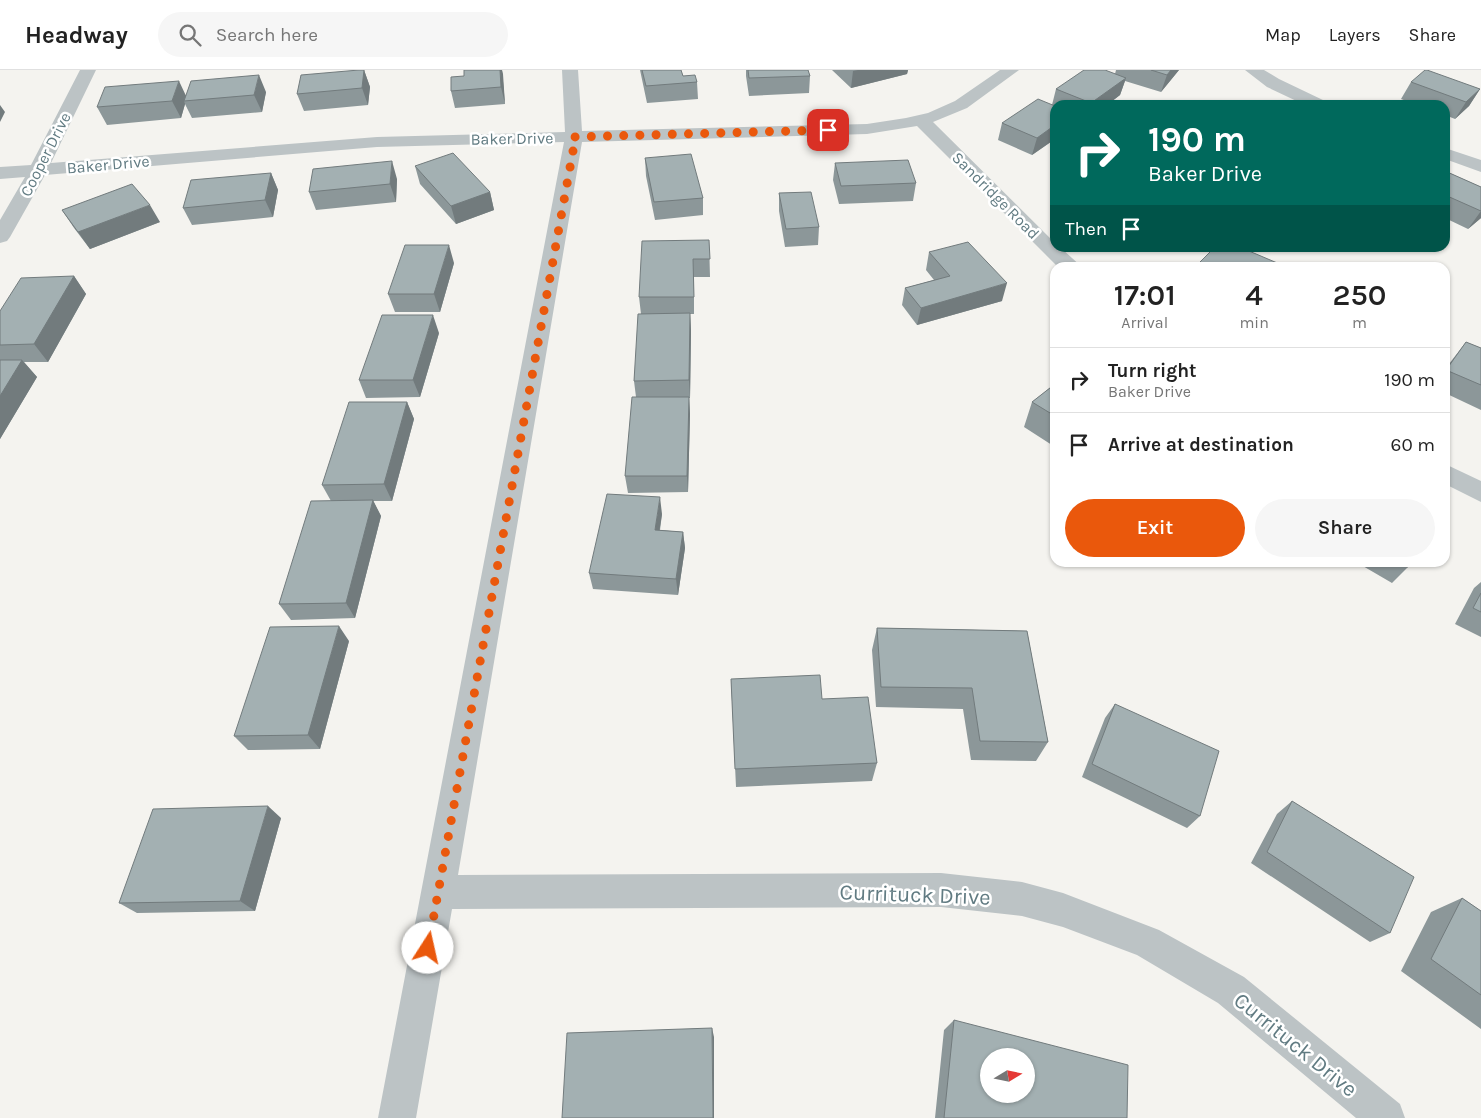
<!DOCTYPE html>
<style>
:root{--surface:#fff;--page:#f6f6f6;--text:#222;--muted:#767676;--line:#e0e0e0;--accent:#ea580c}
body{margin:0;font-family:Karla,sans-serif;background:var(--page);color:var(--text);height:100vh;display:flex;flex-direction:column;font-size:19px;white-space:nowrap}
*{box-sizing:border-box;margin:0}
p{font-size:16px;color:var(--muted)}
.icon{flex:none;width:28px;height:28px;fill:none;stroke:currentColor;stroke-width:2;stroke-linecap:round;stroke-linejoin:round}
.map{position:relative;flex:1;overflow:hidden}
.side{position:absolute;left:1050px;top:192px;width:400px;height:305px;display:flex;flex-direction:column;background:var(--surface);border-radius:15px;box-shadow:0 1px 4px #0004}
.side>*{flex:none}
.guide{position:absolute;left:1050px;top:30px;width:400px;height:152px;border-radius:15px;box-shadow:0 1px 4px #0004;background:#00695c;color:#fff;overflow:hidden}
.needle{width:32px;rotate:80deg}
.buttons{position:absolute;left:980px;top:978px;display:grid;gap:10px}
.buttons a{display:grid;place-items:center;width:55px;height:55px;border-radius:50%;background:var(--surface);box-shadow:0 1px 4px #0004;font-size:25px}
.pin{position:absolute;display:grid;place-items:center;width:42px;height:42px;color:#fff;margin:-21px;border-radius:10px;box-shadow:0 2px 8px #0006}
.me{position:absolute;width:55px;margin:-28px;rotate:10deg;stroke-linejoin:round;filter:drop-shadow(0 0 4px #0008)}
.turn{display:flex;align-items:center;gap:18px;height:105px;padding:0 15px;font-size:22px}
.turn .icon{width:65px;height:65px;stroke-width:2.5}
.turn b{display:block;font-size:35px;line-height:42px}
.then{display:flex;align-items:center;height:48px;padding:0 15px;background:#0003;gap:10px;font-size:19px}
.eta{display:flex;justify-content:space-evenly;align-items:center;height:85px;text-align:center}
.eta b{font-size:30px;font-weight:600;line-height:35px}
.cta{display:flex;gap:10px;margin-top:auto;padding:10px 15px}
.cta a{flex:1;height:58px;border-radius:30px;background:var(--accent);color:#fff;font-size:20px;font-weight:600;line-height:58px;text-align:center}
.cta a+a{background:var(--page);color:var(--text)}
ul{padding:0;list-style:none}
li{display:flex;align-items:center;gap:15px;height:65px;padding:0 15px;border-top:1px solid var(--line)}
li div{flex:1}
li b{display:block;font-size:19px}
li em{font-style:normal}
header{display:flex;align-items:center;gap:30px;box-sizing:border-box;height:70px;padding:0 25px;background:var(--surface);border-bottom:1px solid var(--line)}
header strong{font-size:24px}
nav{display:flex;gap:28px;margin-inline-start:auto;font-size:18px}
.search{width:350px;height:45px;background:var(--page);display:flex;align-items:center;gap:12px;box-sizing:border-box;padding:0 18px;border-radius:28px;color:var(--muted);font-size:19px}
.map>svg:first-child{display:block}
</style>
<header>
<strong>Headway</strong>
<div class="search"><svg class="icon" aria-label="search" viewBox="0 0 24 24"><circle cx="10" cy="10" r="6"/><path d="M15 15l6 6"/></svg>Search here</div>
<nav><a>Map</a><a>Layers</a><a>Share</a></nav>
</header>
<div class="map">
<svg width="1481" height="1048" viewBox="0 0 1481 1048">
<rect width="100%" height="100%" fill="#f4f3ef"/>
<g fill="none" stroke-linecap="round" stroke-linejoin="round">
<path fill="#bcc3c5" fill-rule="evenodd" d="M80,0H96L51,93L377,67L565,62L562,0H578L582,61L867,54L906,48L928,43L955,31L1000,0H1019L967,38L933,52L1055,173V178H1061L1083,198H1059L917,56L867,64L582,72L458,805L941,803L1022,812L1063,823L1159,860L1244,907L1400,1034L1405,1048H1356L1218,933L1137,885L1063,857L1022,846L941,837L452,839L416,1048H378L564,72L377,77L45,105L10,167L7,171L0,173V150L25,107L0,109V97L31,95Z
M1245,0H1264L1279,9L1325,31L1328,35H1305L1267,17Z
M1445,78L1481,90V102L1445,89Z
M1445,394L1481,411V432L1445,414Z"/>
</g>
<path fill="#8c9799" d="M364,0L370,17L368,35L304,41L297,24Z
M464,0H502L505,34L455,38L451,21L464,6Z
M640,0H681L683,6L697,12L698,29L647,33Z
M746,0H808L810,6L809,23L749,26L746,6Z
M832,0H908L907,4L851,18Z
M1116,0H1179L1161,22L1125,11L1120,25L1107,35H1055V69L1032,85L998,70L1002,53L1052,35L1056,19L1115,4Z
M1411,12L1480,19L1469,36L1455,49L1445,45V35H1417L1401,29Z
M266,22L262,42L192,48L185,34L181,48L107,55L97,37L186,25Z
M645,88L703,128V145L655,150L646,106Z
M835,93L916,113L913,131L839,134L833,110Z
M415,96L490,122L494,140L456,154L420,114Z
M1445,101L1481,117V148L1468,159L1445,148Z
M271,103L278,120L273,147L192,155L183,138Z
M397,109L396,132L316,140L309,122Z
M779,123L819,157L818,175L785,177L779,141Z
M62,140L160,152L90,179L74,158Z
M709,170L710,207H694V244H690L691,261L690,328H689L690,344L688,422L628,423L625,406L636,327L634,311L641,244L639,227Z
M929,182L1002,231L917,255L902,235L905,218L934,210L926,200Z
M1200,192L1289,198H1198Z
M454,193L440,242H395L388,224Z
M74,206L86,224L48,292H24L37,307L0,369V241Z
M439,263L420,327L366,328L359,310Z
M1466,272L1481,278V340L1445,323V299Z
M1055,314V377L1024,357L1032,332Z
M407,332L414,349L392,431H373L381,446L355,548L291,550L279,534L331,431L322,415Z
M662,444L660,460L683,462L685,478L678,525L593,519L589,503Z
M1356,492H1411L1408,497L1392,513Z
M1481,512V567L1455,554L1474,518Z
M877,558L1027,561L1048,672L1036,691L971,690L963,639L876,637L872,580Z
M349,571L320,679L248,680L234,666Z
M731,609L822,629L877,693L872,711L736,717Z
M1115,634L1200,746L1187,758L1082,707L1105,648Z
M1292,731L1390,863L1370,872L1251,793L1277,744Z
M281,748L255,841L137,843L119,833Z
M1462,828L1481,841V959L1401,901L1431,842Z
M954,950L1127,1048H935L944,960Z"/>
<path fill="#727b7d" d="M364,0L370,17L368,35L362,18Z
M500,0H502L503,4L505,34L501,17Z
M858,0H908L907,4L851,18L853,1Z
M1171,0H1179L1161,22L1167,5Z
M259,5L266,22L262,42L254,25Z
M1126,8L1120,25L1107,35H1090L1091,33Z
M179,11L187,28L184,31L185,34L181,48L172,31Z
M1480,19L1469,36L1455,49L1466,32Z
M0,35L5,42L0,52Z
M1055,55V69L1032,85L1037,68Z
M392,91L397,109L396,132L390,114Z
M271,103L278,120L273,147L265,130Z
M490,122L494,140L456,154L451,136Z
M150,135L160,152L90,179L78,162Z
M1481,141V148L1468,159Z
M449,175L454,193L440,242L434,224Z
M74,206L86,224L48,292L34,274Z
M1007,213L1002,231L917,255L921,238Z
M690,243L691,261L690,328L689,310Z
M433,245L439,263L420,327L413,310Z
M22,290L37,307L0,369V326Z
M689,327L690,344L688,422L687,406Z
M407,332L414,349L392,431L384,414Z
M660,427L662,444L657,476L655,460Z
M373,430L381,446L355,548L346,533Z
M683,462L685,478L678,525L676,509Z
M339,556L349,571L320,679L308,665Z
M268,736L281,748L255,841L240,831Z
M712,958L714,967V1048H713Z"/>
<path fill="#a3b0b2" stroke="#727b7d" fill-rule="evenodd" d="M359,0H364L362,18L297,24L301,5Z
M464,0H500L501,17L451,21V7L464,6Z
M642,0H681L683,6L695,5L697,12L646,16Z
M748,0H808L810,6L749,8Z
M1084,0H1105L1126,8L1091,33L1056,19Z
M1151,0H1171L1167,5Z
M1425,0H1427L1480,19L1466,32L1411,12Z
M259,5L254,25L184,31L191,11Z
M179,11L172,31L97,37L105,17Z
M1038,29L1055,36V55L1037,68L1002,53Z
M453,83L490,122L451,136L415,96Z
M691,84L703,128L654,132L645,88Z
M908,90L916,113L841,116L835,93Z
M392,91L390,114L309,122L313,99Z
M1445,101L1481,117V141L1445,125Z
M271,103L265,130L183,138L191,110Z
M132,114L150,135L78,162L62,140Z
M811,122L819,157L786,159L779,123Z
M709,170L710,189H693L694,227H639L642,171Z
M968,172L1007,213L921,238L905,218L950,206L929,182Z
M405,175H449L434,224H388Z
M1214,178H1242L1289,198H1214L1200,192Z
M74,206L34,274L0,275V241L21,208Z
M690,243L689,310L634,311L638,244Z
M382,245H433L413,310H359Z
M1466,272L1481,278V315L1446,300Z
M0,290H22L0,326Z
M1055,314V346L1032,332Z
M632,327H689L687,406H625Z
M349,332H407L384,414L322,415Z
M607,424L660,427L655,460L683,462L676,509L589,503Z
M373,430L346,533L279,534L311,431Z
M1399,492H1411L1408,497Z
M1481,523V542L1473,538Z
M339,556L308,665L234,666L270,557Z
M877,558L1027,561L1048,672L980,671L972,618L881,617Z
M820,605L822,629L868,627L877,693L735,699L731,609Z
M1115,634L1219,681L1200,746L1092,694Z
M1292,731L1414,807L1390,863L1267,782Z
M268,736L240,831L119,833L153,739Z
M1462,828L1481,841V925L1431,889Z
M954,950L1128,995L1127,1048H944ZM989,986H1026V1024H989Z
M712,958L713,1048H562L567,963Z"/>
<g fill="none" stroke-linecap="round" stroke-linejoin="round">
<path stroke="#ea580c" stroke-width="9" stroke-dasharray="0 16.2" d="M428,878L573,81V67L828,60"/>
</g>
<g text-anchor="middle" stroke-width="5" stroke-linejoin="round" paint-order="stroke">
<g font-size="16" fill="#617b82" stroke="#fff">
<text transform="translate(512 68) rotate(-1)" y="6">Baker Drive</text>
<text transform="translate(45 84) rotate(-63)" y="6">Cooper Drive</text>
<text transform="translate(108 94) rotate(-5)" y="6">Baker Drive</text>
<text transform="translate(996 125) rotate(45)" y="6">Sandridge Road</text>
</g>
<g font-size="22" fill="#617b82" stroke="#fff">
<text transform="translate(915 824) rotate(2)" y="8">Currituck Drive</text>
<text transform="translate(1296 974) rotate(39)" y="8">Currituck Drive</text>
</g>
</g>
</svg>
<div class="buttons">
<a><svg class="needle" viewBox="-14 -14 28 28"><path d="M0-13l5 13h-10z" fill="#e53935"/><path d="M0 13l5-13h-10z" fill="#767676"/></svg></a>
</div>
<div class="pin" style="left:828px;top:60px;background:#d93025"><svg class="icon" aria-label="arrive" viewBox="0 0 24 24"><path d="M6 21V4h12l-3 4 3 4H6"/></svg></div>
<svg class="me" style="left:428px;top:878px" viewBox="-20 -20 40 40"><circle r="19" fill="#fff"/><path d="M0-13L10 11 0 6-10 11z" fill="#ea580c"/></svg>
<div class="guide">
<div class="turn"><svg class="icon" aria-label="right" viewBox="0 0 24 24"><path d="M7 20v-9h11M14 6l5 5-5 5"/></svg><div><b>190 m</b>Baker Drive</div></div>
<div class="then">Then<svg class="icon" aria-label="arrive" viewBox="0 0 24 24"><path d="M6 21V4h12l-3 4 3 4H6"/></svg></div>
</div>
<section class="side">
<div class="eta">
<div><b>17:01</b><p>Arrival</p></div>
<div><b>4</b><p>min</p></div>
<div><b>250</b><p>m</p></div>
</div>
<ul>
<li><svg class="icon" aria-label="right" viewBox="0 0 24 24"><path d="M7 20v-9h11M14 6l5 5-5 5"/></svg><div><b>Turn right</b><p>Baker Drive</p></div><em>190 m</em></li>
<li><svg class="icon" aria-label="arrive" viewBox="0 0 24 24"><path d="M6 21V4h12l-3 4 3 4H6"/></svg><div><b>Arrive at destination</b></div><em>60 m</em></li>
</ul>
<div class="cta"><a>Exit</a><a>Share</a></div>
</section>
</div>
